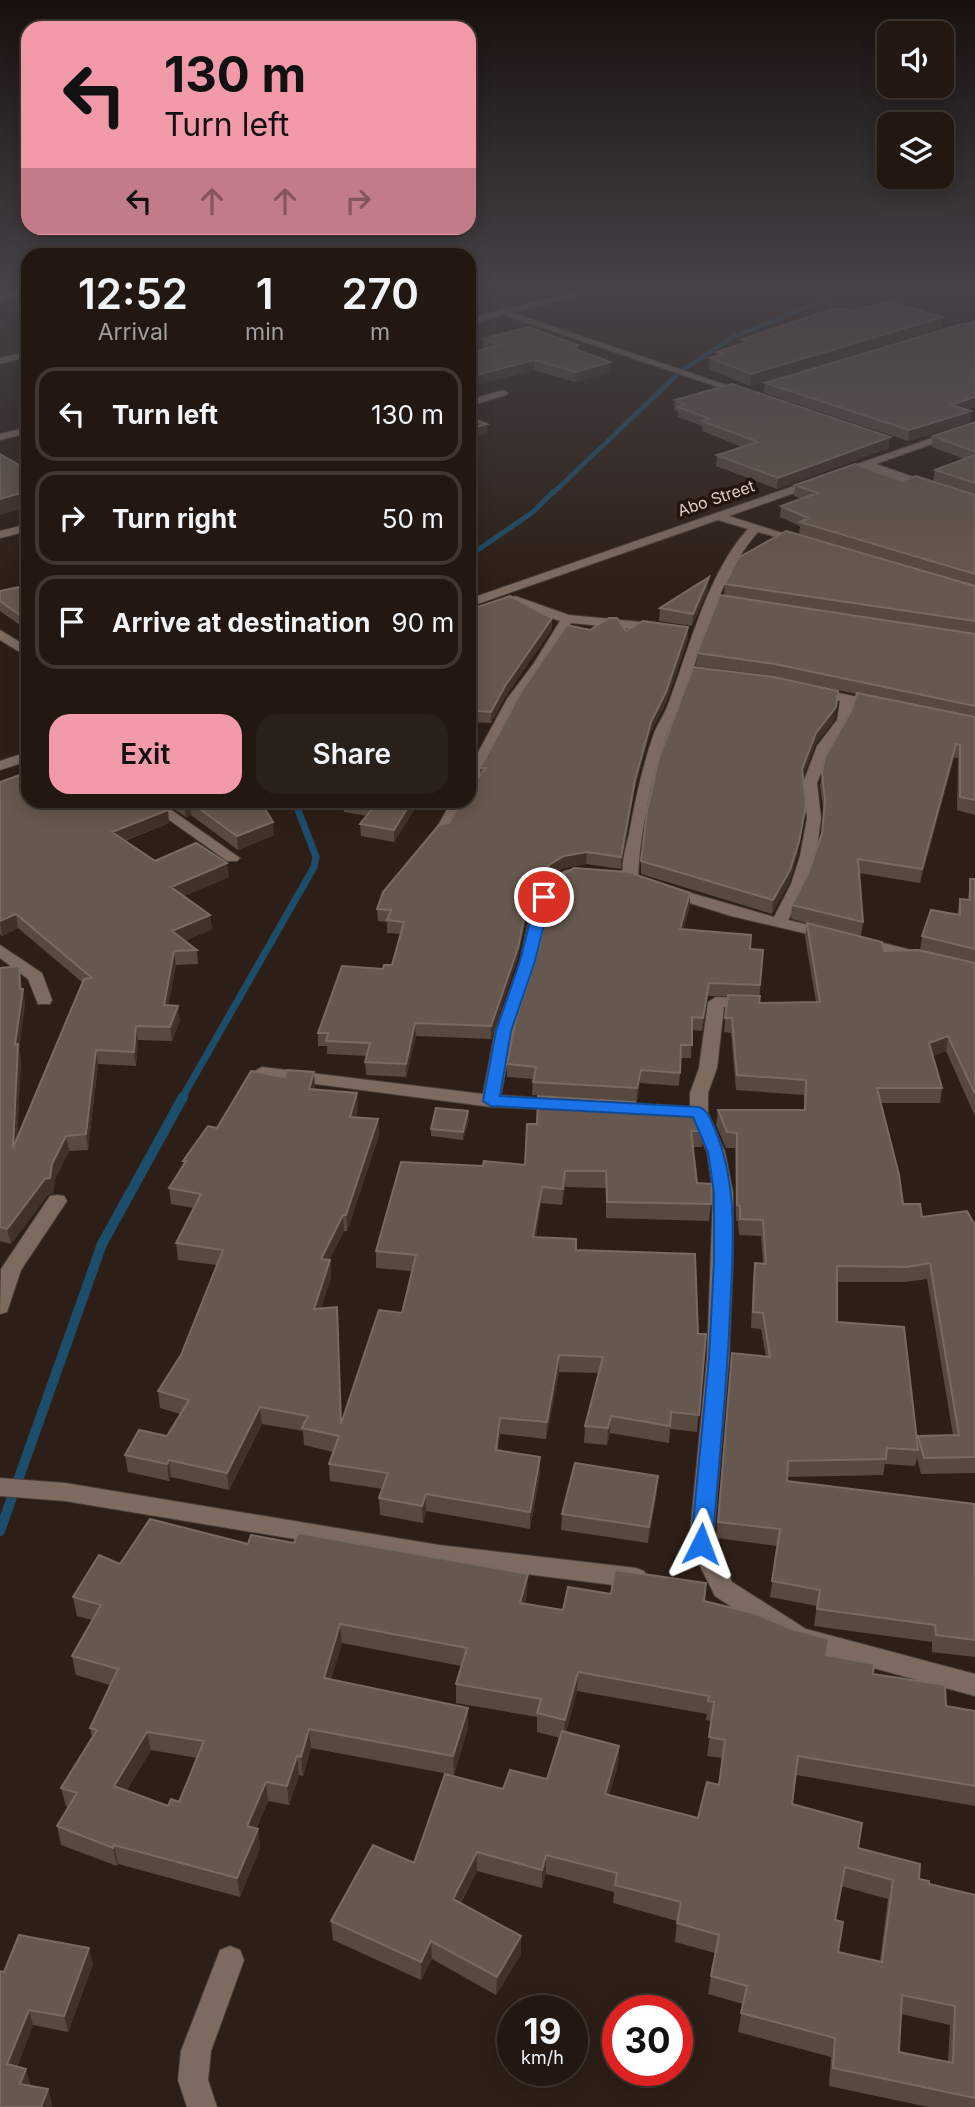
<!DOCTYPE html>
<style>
:root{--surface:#221711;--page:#2a201a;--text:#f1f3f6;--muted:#a29f9f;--line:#3f3631;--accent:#f39aaa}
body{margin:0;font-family:Inter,sans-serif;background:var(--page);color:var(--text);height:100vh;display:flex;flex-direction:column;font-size:26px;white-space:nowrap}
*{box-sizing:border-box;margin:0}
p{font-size:23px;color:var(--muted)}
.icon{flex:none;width:38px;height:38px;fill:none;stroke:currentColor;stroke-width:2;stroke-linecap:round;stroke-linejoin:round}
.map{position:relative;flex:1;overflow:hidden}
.drawer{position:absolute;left:21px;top:248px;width:455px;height:560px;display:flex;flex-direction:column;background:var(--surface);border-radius:21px;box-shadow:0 4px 18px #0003,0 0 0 2px var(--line)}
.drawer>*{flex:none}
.top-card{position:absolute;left:21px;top:21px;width:455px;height:214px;border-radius:21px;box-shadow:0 4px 18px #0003,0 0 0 2px var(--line);background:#f39aaa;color:#111;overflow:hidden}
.buttons{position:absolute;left:877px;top:21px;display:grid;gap:14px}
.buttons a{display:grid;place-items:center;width:77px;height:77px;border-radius:14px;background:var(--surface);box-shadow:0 4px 18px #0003,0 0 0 2px var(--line);font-size:35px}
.speed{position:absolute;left:497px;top:1995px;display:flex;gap:14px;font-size:35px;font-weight:700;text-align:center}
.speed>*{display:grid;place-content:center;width:91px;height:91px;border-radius:50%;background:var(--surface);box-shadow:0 4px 18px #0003,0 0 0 2px var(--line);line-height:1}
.speed small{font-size:18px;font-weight:400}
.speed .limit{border:10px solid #d22;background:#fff;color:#111}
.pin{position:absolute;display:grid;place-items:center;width:60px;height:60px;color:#fff;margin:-30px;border:4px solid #fff;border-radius:50%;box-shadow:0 2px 7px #0007}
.me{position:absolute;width:77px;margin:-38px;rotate:3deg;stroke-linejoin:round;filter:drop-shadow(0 0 5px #0008)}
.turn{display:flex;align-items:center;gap:24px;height:147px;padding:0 28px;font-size:32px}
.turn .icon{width:91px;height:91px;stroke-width:2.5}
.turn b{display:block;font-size:49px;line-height:60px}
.lanes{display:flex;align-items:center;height:66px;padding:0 28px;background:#0003;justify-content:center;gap:35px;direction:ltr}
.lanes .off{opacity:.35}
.eta{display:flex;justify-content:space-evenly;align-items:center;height:119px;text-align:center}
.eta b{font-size:42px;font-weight:600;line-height:49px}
.cta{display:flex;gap:14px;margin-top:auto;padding:14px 28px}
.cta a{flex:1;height:80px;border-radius:21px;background:var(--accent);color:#111;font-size:28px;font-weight:600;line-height:80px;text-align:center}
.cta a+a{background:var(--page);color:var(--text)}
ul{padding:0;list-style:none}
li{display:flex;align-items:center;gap:21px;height:94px;margin:0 14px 10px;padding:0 14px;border:4px solid var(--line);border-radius:21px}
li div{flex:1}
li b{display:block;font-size:26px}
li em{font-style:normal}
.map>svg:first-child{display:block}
</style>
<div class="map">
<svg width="975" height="2107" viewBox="0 0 975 2107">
<rect width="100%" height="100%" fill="#2d1f17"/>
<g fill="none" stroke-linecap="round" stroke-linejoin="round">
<path stroke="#1c4d6a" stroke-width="4.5" d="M552,494L680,372L731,338L851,289"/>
<path stroke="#1c4d6a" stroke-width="5" d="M469,556L533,512L553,492"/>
<path stroke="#1c4d6a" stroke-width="7" d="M182,1098L314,867L316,857L295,802"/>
<path stroke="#1c4d6a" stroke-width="10" d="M0,1531L102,1244L183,1097"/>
<g stroke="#483c37" stroke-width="2">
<path id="street" d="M589,289H602L513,313L750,393L742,395L504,315L469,324V318Z
M28,290V296L0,301V295Z
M975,320V326L946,335L942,332Z
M28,351V357L0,364V358Z
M503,390L508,393L506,395L469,406V400Z
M975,423V429L876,464L975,498V505L866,468L729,516L807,541L801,544L758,532C719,575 701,649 682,702C678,714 670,724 666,736C651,781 640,831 638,878L630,883L625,881C619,868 626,848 629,834C635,801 642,768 653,736C657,724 665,714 669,702C689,649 708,572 748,529L718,520L469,607V599Z
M28,427V433L0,440V434Z
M28,524V531L0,538V531Z
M515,596L569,615L662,624L668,628L662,632L571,623L546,664L520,700L476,782L469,786V769L507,699L534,663L560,621L511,603L509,600Z
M0,630L28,647V657L0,640Z
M815,688L877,701L884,705L877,709L853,704L851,721L831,747L817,783L821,818L816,856L807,884L788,920L835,931L837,934L835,937L829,939L731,916L661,894L659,891L661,888L667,886L774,917L791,884L800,856L807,818L803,783L817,746L837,720L840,701L810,695L808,692Z
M28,752V761L0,770V761Z
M144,802H160L240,858L237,861H227Z
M451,802H465L447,834H437L435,831Z
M579,868L587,873L584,876L573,878L561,885L549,901L536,961L513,1031L501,1095L561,1100L570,1106L567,1110L491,1107L262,1077L253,1072L262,1067L483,1094L495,1031L520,961L533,900L551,879L564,871Z
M860,937L927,954L929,957L921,962L854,945L852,942L854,939Z
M0,945L42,973L52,1000L50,1004H38L28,979L0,958Z
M716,997L750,998L758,1003L750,1008L724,1007L717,1068L708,1093V1113L725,1152L733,1193V1261L729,1358L713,1544L732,1582L806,1629L975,1674V1696L790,1645L715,1596L689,1544L707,1358L713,1193L707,1152L690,1113V1093L699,1068L708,1002Z
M57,1195L64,1196L67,1201L21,1270L7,1312L0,1314L1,1269L50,1196Z
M0,1478L65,1483L439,1545L636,1568L644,1571L648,1578L644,1585L636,1588L439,1563L65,1501L0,1496Z
M230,1946L240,1950L244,1960L211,2051L208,2080L217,2107H187L178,2080L181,2051L220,1950Z"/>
</g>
<use href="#street" fill="#7d6b62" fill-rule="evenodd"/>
</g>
<path fill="#584940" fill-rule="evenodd" d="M851,311L943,317L941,328L750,386L709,369L710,358L717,356V352L742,344V339Z
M975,323V407L966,410L971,411L970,422L908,441L764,393L765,383Z
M483,339L578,345V350L609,372L575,382L534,370L469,387V353L484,349H483Z
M675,400L889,448L777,489L716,466L717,455L742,447L702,431V426L678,417V412L674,410Z
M975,422V815L957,810L958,758H954L920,883L859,873L863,922L861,936L884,951H920L922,936L957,915L960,899L968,900L970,879H975V1116L946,1051L933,1056L942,1088L940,1103H881L903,1204L922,1217L975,1225V1473L921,1474L917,1458L915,1466L885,1464L883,1475L787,1477V1481L975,1519V1657L932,1652V1642L814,1626L817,1606L770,1597L778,1546L716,1538L732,1353L766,1357L761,1329L751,1328L753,1278L755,1263H763L761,1236L739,1235L738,1221H736L735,1148H726L716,1125L718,1110H804V1095L736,1090L731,1033L724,1032L727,996H708L702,1031L692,1030L691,1058H681L679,1086L640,1083L637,1101L532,1095L533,1079L507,1077V1064L690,905L683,930L750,949L763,950L759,1003L816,1002L805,937L807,923L791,919L792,905L809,871L822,833L824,814L820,786L822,772L851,711L856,694L773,676L696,666L697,653L724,595L725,584L926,572L799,534L800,526L780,517L781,506L801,499L794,496L795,485L902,481L956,489L933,481L935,470L964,459L932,447L933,436ZM927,1279L953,1435L918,1436L917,1442L837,1322V1282H905Z
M28,585V627L24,628L0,611V591Z
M708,589L692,626L659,621L660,608Z
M469,607L552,618V629L505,697L491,723L469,722Z
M590,630L626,631L688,638L666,703L650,733L634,791L621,869L586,864L564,868L549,877L531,898L517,960L491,1039L416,1036L406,1077L366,1075L365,1062L367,1056L327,1054V1046H318V1033L383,969L392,965L401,934L387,933V922L378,921L377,909L449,823L480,775V768Z
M835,719L815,745L803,776L804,818L797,855L789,883L772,914L641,874V861Z
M0,782L169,823L125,841L155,861L229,877L184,896L210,915L212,929L185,941L197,950L198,964L176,965L168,1005L180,1020L172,1041L138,1040L136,1066L98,1064L88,1150L69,1151L55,1179L53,1193L48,1195L11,1244L0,1241V968L19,966L22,989L25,1003L19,1050L21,1059L17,1139L83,983L18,928L2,936L0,934Z
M163,802H248L274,835L238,850L191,815L186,817Z
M343,802H419L394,842L361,836L360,824L367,816L344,812Z
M315,1088V1089L357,1093L358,1108L356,1117L378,1119L379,1135L347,1231H344L329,1260H330L331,1277L321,1308L338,1324L341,1423L402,1313L412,1271L376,1268V1251L483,1166L525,1165L537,1124L634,1109L703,1131L702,1147H693L697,1183L711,1204L709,1221L606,1218V1188L565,1187L562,1205L541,1203L536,1237L576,1250L698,1334H706L697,1432L670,1429L669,1443L610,1433L607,1445L584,1443L585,1426L598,1373L559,1372L546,1439L500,1434L498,1450L540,1474L530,1529L426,1511L423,1523L380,1515L379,1498L383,1489L330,1481L329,1464L333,1452L304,1445L303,1431L262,1424L229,1490L171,1477L169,1481L128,1472L125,1455L167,1436L180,1414L160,1408L158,1391L181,1355L217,1265L178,1260L176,1243L193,1208L171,1204L169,1188L184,1164L183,1161L217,1128Z
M469,1119L463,1140L431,1136V1129Z
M657,1492L648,1543L561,1530L562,1514Z
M248,1544L527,1593L525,1604L563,1610L611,1594L704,1601L826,1655L873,1674L946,1706L975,1711V1806L796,1775L792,1804L858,1848L919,1879L929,1884L975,1895V2107H928L829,2086L831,2057L738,2032L743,2004L708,1994L715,1953L675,1942L677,1921L613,1903L614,1892L546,1874L542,1888L477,1871L461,1903L521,1954L496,1995L432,1959L421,1980L333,1940L331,1921L414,1863L503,1789L547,1779L560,1738L537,1732V1717L456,1703V1684L461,1666L342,1643L331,1679L468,1708V1727L454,1775L311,1748L303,1776L299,1775L289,1805L268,1801L256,1829H258L260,1848L240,1897L118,1864L117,1866L61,1845L57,1826L68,1807L66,1806L61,1788L92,1738L90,1728L110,1685L76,1675L72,1656L92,1620L77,1616L73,1597L120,1564ZM577,1691L707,1714L706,1720L712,1721L707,1756L723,1758L719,1785L698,1818L609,1795L618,1765L619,1746L566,1732ZM151,1750L197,1758L179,1802L168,1806L127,1790ZM841,1886L888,1899L880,1961L838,1952L835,1920ZM901,2014L950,2025L948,2062L899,2052Z
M93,1964L68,2032L33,2025L17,2067L26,2069L30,2086L48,2089L52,2105V2107H0L4,1972Z"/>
<path fill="#413229" d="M943,317L941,328L750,386L751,374Z
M534,360V370L469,387V377Z
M610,362L609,372L575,382L576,372Z
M975,397V407L950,415L951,405Z
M971,411L970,422L908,441L909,430Z
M487,424V434L469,440V429Z
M890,437L889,448L777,489L778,478Z
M28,491V507L0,515V499Z
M709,577L708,589L692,626L693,614Z
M28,615V627L24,628L23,617Z
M552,618V629L505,697L491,723V712L505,686Z
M688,627V638L666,703L650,733L634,791L621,869V857L635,780L651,722Z
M838,691L835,719L815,745L801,782L802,769L816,733Z
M956,744L954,758L920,883L922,869Z
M190,802L191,815L186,817L184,803Z
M411,802H419L394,842V830Z
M806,805L797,855L789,883L772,914L773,900Z
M168,810L169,823L113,845L112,832Z
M273,822L274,835L238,850L237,836Z
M587,852L586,864L564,868L549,877L531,898L517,960L491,1039V1026L531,886L549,865L564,856Z
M227,863L229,877L173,901L171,887Z
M690,893V905L679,942L680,929Z
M16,914L18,928L2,936L0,921Z
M210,915L212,929L174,946L172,931Z
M174,951L176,965L166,1019L164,1005Z
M19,966L22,995L23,989L25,1003L19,1050L21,1059L16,1163L13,1148L15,1044L20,989Z
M709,983L708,996L702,1031L703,1018Z
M178,1006L180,1020L172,1041L170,1027Z
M415,1023L416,1036L406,1077V1064Z
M136,1026L138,1040L136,1066L134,1052Z
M948,1036L946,1051L927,1058L929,1043Z
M96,1050L98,1064L88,1150L86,1134Z
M641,1070L640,1083L637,1101V1088Z
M314,1072L315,1088L310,1105L309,1089Z
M357,1093L358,1108L351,1133L350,1117Z
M468,1111L469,1119L463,1140V1132Z
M378,1119L379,1135L347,1231L346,1215Z
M66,1136L69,1151L55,1179L53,1193L48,1195L11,1244L7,1229L52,1164Z
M565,1171V1187L562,1205L563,1189Z
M542,1187L541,1203L533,1253V1237Z
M343,1215L344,1231L322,1276L321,1259Z
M330,1260L331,1277L315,1326L314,1309Z
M559,1355V1372L546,1439L547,1422Z
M260,1407L262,1424L229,1490L227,1473Z
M611,1416L610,1433L607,1445L608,1428Z
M500,1418V1434L495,1467L496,1450Z
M540,1457V1474L530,1529V1512Z
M169,1460L171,1477L169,1481L167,1464Z
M658,1476L657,1492L648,1543L649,1527Z
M426,1494V1511L423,1523L422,1506Z
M528,1574L527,1593L520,1622V1603Z
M340,1624L342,1643L326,1697L324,1678Z
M578,1672L577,1691L564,1739L565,1720Z
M468,1708V1727L454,1775L453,1756Z
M309,1729L311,1748L303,1776L301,1757Z
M147,1732L151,1750L118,1804L114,1786Z
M619,1746L618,1765L604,1813L605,1794Z
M297,1756L299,1775L289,1805L287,1786Z
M266,1782L268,1801L249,1845L247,1826Z
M258,1829L260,1848L240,1897L237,1878Z
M114,1845L118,1864L117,1866L113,1848Z
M477,1852V1871L453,1917V1899Z
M546,1855V1874L542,1888V1870Z
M521,1936V1954L496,1995L497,1977Z
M431,1941L432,1959L421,1980V1962Z
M89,1948L93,1964L68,2032L64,2016Z
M29,2010L33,2025L12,2080L7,2064Z
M26,2069L30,2084L25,2099L20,2084Z
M48,2089L52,2105V2107H41Z"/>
<path fill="#66584e" stroke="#786a62" stroke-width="2" fill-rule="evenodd" d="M889,301L943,317L751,374L710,358L724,354L717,352L750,341L742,339L824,312L839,308L851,311Z
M975,323V397L951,405L971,411L909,430L765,383L962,324L968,325Z
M528,327L578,345L570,347L610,362L576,372L534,360L469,377V353L501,345L483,339Z
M732,384L890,437L778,478L717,455L758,442L702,421L710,419L678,407L684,404L675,400Z
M469,417L487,424L469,429Z
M975,422V452L933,436Z
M0,454L21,466L28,465V491L0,499Z
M975,455V483L935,470Z
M855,464L902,481L916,476L975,495V574L800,522L808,518L781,506L817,493L795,485Z
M786,531L975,586V621L725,584L738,558Z
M709,577L693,614L660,608Z
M28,585V615L23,617L0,601V591Z
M720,595L975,634V706L775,664L697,653Z
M510,596L552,618L505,686L491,712L469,710V607L473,605L478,607Z
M609,618H617L626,631L643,621L688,627L666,692L651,722L635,780L621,857L587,852L564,856L549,865L531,886L518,948L491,1026L415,1023L406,1064L365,1062L370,1043L326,1041L328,1033H318L342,966L383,969L384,965H392L404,922L387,920L391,910L377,909L383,892L439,825L449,823L461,802H469V789L486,768H480L522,690L567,625L590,630Z
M693,667L774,677L838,691L836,707L816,733L802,769L806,805L799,842L790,870L773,900L641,861L647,811L659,758Z
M857,693L975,717V800L960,797V745L956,744L922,869L858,859L863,922L792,905L809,871L822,833L825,800L822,772L825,757L851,711Z
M28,772V802H156L168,810L112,832L155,861L196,843L227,863L171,887L210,915L172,931L197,950L174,951L164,1005L178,1006L170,1027L136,1026L134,1052L96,1050L86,1134L66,1136L52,1164L50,1178L45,1179L7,1229L0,1227V968L19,966L20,989H23L15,1044H18L13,1148L84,979L92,978L16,914L0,921V782Z
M190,802H248L252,805L262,804L273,822L237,836Z
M349,802H411L394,830L360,824L375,805Z
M574,868L628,872L690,893L680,929L751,935L750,949L763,950L760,985L709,983L703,1018L692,1017V1045H681L680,1073L641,1070L637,1088L533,1082L536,1067L507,1064L516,1019L539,949L552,890L563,875Z
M970,879H975V949L922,936L931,910L960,915V899L970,900Z
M807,923L882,942L884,951L918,950L975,963V1094L948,1036L929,1043L942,1088H877L899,1175L903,1204H920L922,1217L967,1211L975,1225V1457L924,1458L918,1436L959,1435L930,1263L908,1267L837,1266V1322L904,1327L918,1450L887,1448L886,1459L788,1461L787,1481L974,1504L975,1640L936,1635L935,1625L817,1609L820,1590L772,1581L780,1529L718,1522L732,1353L770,1357L763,1313L753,1312L755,1263L766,1264L763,1220L740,1219V1206L737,1205V1133L727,1132L718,1110H805L806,1080L737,1075L732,1018H725L728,995L760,996L759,1003L820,1002Z
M287,1070L314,1072L309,1089L357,1093L350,1117L378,1119L346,1215H343L321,1259L330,1260L314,1309L337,1307L341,1424L379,1310L402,1313L416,1255L376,1251L401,1162L483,1166L484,1161L525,1165L527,1124H537L538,1096L635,1102L634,1109H694L703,1131H691L697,1183L712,1184L711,1204L607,1202L606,1171H565L563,1189L542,1187L533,1237L576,1239V1250L695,1254L698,1334H706L699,1415L671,1412L670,1426L611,1416L608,1428L585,1426L603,1357L559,1355L547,1422L500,1418L496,1450L540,1457L530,1512L426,1494L422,1506L379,1498L388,1473L329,1464L339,1436L302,1428L308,1416L260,1407L227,1473L169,1460L167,1464L125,1455L139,1430L167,1436L189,1400L158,1391L181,1355L223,1250L176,1243L201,1194L169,1188L186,1161H183L208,1126L217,1128L251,1071L285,1077Z
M436,1108L468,1111L463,1132L431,1129Z
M575,1463L658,1476L649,1527L562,1514Z
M150,1519L248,1544L251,1535L294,1543L298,1533L528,1574L520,1603L563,1610L568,1587L611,1594L615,1570L706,1583L704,1601L753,1613L792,1629L829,1639L826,1655L874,1664L873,1674L945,1685L946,1706L975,1711V1786L798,1756L792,1804L862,1823L858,1848L920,1864L919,1879L929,1881V1884L975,1895V2098L833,2068L835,2038L741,2013L747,1986L711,1976L719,1935L677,1923L681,1902L615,1885L617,1873L546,1855L542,1870L477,1852L453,1899L521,1936L497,1977L431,1941L421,1962L331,1921L373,1845L414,1863L445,1774L503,1789L510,1770L547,1779L562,1731L619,1746L605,1794L698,1818L707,1782L719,1785L725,1740L709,1737L714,1702L708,1701L709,1696L578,1672L565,1720L537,1713L541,1699L456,1684L467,1648L340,1624L324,1678L468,1708L453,1756L309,1729L301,1757L297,1756L287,1786L266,1782L247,1826L258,1829L237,1878L114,1845L113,1848L57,1826L77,1793L61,1788L97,1730L90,1728L118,1669L72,1656L101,1605L73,1597L99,1555L120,1564ZM147,1732L204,1741L179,1802L171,1799L168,1806L114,1786ZM845,1867L893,1880L882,1962L838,1952L843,1922L835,1920ZM902,1995L955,2006L953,2063L899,2052Z
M19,1935L89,1948L64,2016L29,2010L7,2064L26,2069L20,2084L48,2089L41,2107H0V1971L4,1972Z"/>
<linearGradient id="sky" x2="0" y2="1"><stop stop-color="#19110d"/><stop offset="0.49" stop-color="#464247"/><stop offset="1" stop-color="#464247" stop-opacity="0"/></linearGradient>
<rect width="975" height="584" fill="url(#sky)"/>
<path fill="#1a73e8" stroke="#114b97" stroke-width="2" d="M544,892L551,897L535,961L511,1031L500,1096L699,1107C708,1110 710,1119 714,1127C739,1185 733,1249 730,1311C727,1388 719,1466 712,1544L709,1550L701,1552L694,1550L691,1544L709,1358L714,1261V1193L708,1152L693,1117L491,1106L483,1101L496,1031L520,961L536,897Z"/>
<g text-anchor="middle" stroke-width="7" stroke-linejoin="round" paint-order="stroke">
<g font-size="16" fill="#dbd0cb" stroke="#23150e">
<text transform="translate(716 498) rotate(-19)" y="6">Abo Street</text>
</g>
</g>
</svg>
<div class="buttons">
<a><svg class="icon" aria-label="sound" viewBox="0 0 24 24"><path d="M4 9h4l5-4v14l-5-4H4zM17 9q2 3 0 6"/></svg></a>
<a><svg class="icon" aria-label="layers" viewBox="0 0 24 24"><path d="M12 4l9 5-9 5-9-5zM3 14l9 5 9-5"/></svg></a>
</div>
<div class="speed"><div>19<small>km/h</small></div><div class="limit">30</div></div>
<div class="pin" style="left:544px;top:897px;background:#d93025"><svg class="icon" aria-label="arrive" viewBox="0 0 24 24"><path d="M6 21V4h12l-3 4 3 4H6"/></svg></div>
<svg class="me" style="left:701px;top:1544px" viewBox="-20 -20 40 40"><path d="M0-17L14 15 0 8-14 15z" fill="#1a73e8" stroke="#fff" stroke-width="4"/></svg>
<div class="top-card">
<div class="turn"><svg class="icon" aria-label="left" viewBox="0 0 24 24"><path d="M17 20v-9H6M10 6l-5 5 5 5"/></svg><div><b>130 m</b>Turn left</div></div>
<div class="lanes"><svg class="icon" aria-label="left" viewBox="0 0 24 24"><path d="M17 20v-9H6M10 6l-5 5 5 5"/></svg><svg class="icon off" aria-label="ahead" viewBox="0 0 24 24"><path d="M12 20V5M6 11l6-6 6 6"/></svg><svg class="icon off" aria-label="ahead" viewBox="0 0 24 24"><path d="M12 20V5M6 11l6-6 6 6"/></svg><svg class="icon off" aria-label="right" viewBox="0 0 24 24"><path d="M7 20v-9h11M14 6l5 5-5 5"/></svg></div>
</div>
<section class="drawer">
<div class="eta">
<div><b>12:52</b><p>Arrival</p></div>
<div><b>1</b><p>min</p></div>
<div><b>270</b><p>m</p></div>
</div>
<ul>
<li><svg class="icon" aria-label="left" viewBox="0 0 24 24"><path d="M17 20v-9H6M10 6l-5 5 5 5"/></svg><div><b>Turn left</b></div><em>130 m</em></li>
<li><svg class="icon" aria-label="right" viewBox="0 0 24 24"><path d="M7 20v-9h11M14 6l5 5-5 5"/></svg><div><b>Turn right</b></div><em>50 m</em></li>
<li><svg class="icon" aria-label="arrive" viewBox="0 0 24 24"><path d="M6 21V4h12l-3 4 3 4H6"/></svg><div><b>Arrive at destination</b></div><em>90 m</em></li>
</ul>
<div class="cta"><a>Exit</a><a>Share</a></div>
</section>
</div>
